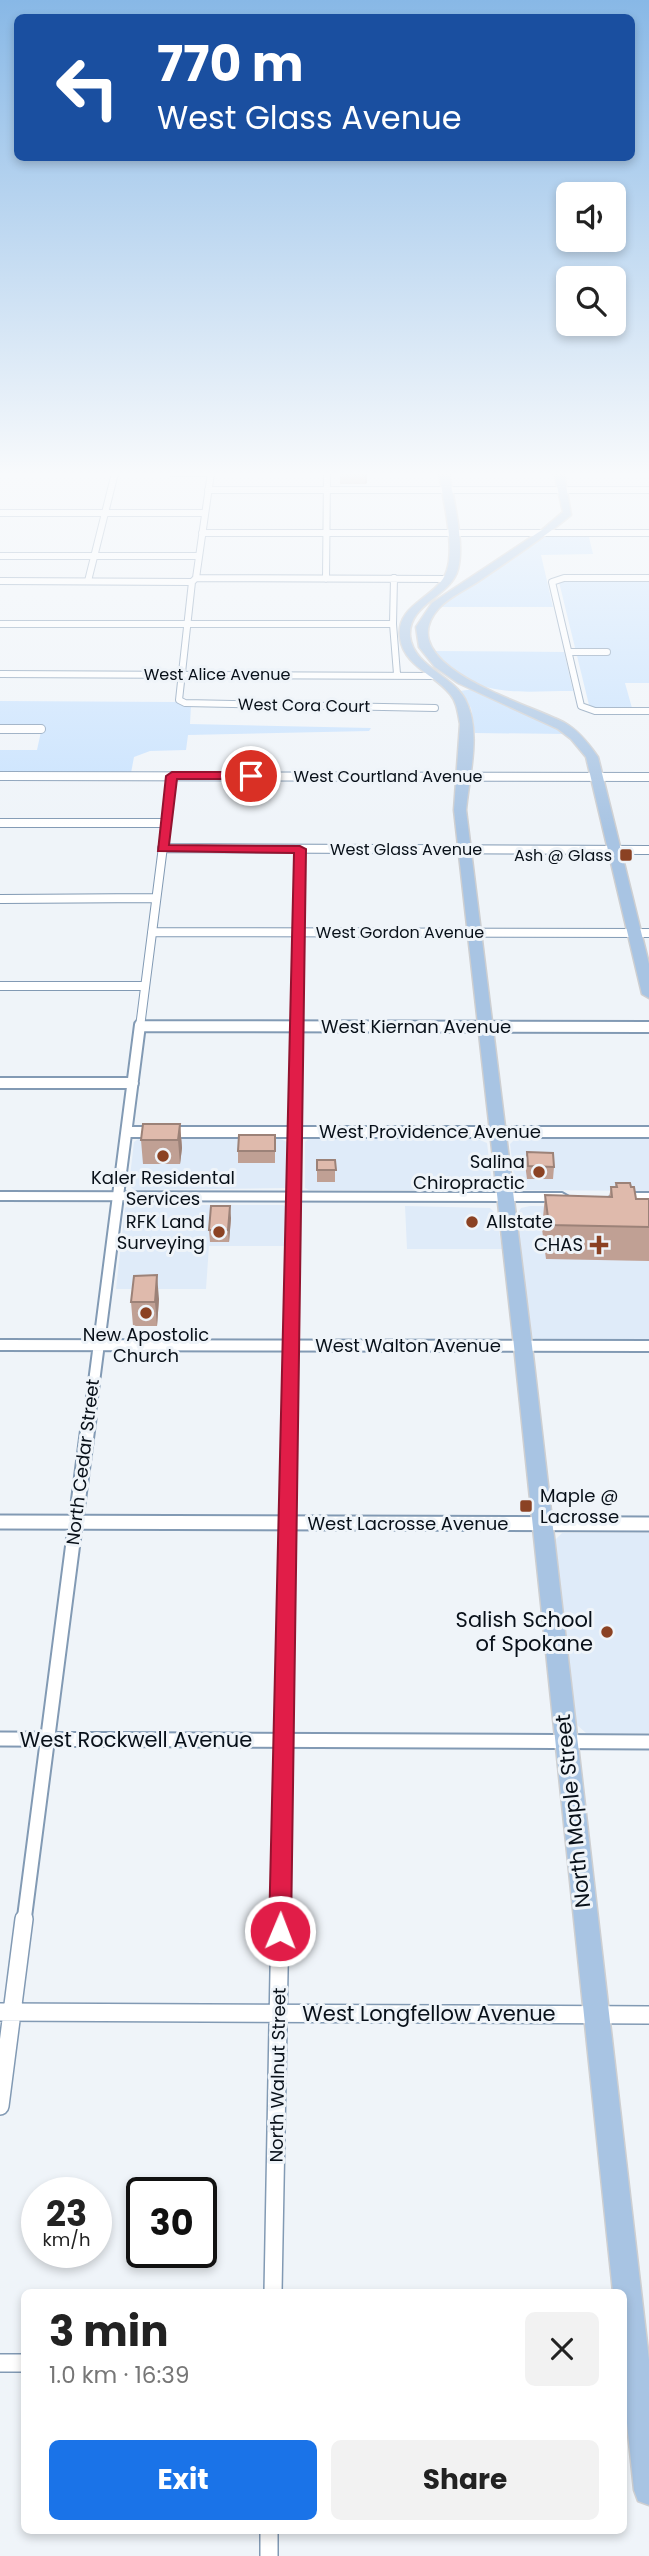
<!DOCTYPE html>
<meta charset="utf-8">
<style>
:root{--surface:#fff;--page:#f2f2f2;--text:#222;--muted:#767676;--accent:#1a73e8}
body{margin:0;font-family:Poppins,sans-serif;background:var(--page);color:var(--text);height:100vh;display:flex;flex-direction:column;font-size:26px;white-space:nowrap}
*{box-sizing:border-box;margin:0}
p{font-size:23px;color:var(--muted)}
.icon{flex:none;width:38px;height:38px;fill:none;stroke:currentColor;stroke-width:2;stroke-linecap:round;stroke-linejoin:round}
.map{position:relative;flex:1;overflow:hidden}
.side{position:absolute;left:21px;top:2289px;width:606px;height:245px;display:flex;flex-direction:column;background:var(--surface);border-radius:10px;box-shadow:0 4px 10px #0003}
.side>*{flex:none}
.top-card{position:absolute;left:14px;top:14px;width:621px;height:147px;border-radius:10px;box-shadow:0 4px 10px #0003;background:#1a4fa0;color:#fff;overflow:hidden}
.fabs{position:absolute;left:556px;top:182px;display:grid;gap:14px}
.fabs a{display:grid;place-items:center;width:70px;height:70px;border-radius:10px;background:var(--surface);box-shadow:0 4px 10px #0003;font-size:35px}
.speed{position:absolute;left:21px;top:2177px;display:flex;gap:14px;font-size:35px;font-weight:700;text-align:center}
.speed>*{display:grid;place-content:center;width:91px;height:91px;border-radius:50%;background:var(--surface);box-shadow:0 4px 10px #0003;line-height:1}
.speed small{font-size:18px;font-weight:400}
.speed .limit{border:4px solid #111;border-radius:10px;background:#fff;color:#111}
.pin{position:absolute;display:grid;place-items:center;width:60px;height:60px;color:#fff;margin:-30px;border:4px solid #fff;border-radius:50%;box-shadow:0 2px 7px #0007}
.me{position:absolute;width:77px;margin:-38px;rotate:1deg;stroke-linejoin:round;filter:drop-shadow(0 0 5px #0008)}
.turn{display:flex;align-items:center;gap:24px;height:147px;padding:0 28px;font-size:32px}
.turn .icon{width:91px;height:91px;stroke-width:2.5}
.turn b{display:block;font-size:49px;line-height:60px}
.round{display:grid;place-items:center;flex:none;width:74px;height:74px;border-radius:10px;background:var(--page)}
.head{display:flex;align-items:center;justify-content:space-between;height:119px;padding:0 28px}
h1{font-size:42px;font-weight:700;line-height:52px}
.cta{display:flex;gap:14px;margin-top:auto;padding:14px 28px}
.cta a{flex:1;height:80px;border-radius:10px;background:var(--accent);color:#fff;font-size:28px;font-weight:700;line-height:80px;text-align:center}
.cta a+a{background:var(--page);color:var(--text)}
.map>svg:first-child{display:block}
</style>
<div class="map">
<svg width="649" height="2556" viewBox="0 0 649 2556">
<rect width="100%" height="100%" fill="#eff4f9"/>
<path fill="#dfebf9" d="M141,1137L279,1138L289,1143L287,1188L134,1190L129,1185L134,1142Z
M475,1138L487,1143L492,1183L486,1190H309L305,1188V1142L308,1139Z
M516,1138H649V1191L521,1190L515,1184L510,1144Z
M129,1205H283L286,1207L285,1246H209L206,1289H116L125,1208Z
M405,1206L490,1208L496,1214L502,1249H407Z
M530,1206L649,1207V1340H538L531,1337L520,1250L518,1213L521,1208Z
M562,1533H649V1733H586L576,1724L555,1540Z"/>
<path fill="#c8e2fe" d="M588,533L593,554L541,555L553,607H439L548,534Z
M649,580V683H625L632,708L592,707L589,705L559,582Z
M433,651L564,652L573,691C513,691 477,700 433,651Z
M474,689L533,714L567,734L475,733L471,708L460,691Z
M0,701L175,702L191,705L190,724L371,728L369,731L188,735L186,750L150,751L134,757L131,773H0V750H37L42,727L0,726Z"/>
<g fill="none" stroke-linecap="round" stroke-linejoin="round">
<g stroke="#829ab4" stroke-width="8">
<path id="minor-far4" d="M173,473H211
M211,473L196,578L192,582L179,700L185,703L435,708
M208,490H649
M0,513H204
M202,533H649
M0,556H199
M196,578L448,579
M394,578L393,624L397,674
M649,578H564L552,582L581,706L595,711H649
M326,579L327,473
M0,581L192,582
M88,581L115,473
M0,624H393
M569,652H607
M0,674L435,676"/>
</g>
<g stroke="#829ab4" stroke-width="10">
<path id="minor-far3" d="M0,729H41
M0,776L649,777
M0,823H166
M162,848L649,850
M0,899L156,898
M152,932L649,933
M0,986H145
M140,1026L649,1027
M140,1027L172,776
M297,1027L300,849"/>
</g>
<g stroke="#829ab4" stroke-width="14">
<path id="minor-far2" d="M140,1026L649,1027
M0,1083H133
M127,1132H649
M0,1345L649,1346
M89,1421L140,1025
M289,1421L297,1025"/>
</g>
<g stroke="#829ab4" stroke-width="17">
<path id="minor-far1" d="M0,1522L649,1524
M0,1739L649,1742
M24,1921L89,1419
M280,1921L289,1419"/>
</g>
<g stroke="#829ab4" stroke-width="20">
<path id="minor" d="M0,2012L649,2015
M0,2106L24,1919
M273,2292L280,1919
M0,2363H24
M269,2530V2556"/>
</g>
<g stroke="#829ab4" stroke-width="4">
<path id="tertiary" d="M0,1192L562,1193L569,1197L562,1201L0,1200Z
M617,1193H649V1201L612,1200L610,1197Z"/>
</g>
<g stroke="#cecfd1" stroke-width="3">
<path id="primary" d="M439,473H449C453,499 465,543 458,569C451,597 408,603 410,636C413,666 452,675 465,699C482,731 469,776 466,810L532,1346L649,2360V2505L638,2501L634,2490L623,2385V2292H613L514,1346L454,810L460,724C458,714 457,702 450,694C434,674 404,666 400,638C395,603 439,598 447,570C455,546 443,499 439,473Z
M554,473H564L571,515C542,539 511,559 479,581C467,589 449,597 439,608C387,666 531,704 565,723C579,731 589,744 598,757L649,964V998L642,994L586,757L571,739L558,729L458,683L435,667L419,647L416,627L432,603L542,530L563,512Z"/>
</g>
<use href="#minor-far4" stroke="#fff" stroke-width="6"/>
<use href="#minor-far3" stroke="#fff" stroke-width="8"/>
<use href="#minor-far2" stroke="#fff" stroke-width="10"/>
<use href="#minor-far1" stroke="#fff" stroke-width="13"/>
<use href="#minor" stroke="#fff" stroke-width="17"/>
<use href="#tertiary" fill="#fff" fill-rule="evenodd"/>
<use href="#primary" fill="#a8c4e3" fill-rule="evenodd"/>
</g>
<path fill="#c0a094" d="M340,473H382V474H367V483L365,484H340Z
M180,1124L182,1148L180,1164H143L141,1140Z
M275,1135V1163H238V1151Z
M527,1152L554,1167L553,1179H527L525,1164Z
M317,1160H335V1182H317Z
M616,1183L631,1187L636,1199H649V1261L546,1259L542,1229L545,1195L609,1197L611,1187H615Z
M231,1218L229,1242H210L209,1230Z
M159,1299L157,1326H133L131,1302Z"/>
<path fill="#9c8278" d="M365,473H367V483L365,484Z
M180,1124L182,1148L180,1164L178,1140Z
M230,1206L231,1218L229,1242L228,1230Z
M157,1275L159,1299L157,1326L155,1302Z"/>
<path fill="#dfbaac" stroke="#9c8278" stroke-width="2" d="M143,1124H180L178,1140H141Z
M239,1135H275V1151H238Z
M527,1152L553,1153L554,1167L528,1166Z
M317,1160H335L336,1170H317Z
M616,1183H630L631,1187H634L636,1199H649V1227L549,1225L545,1195L612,1197L611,1187H617Z
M211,1206H230L228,1230H209Z
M157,1275L155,1302H131L134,1276Z"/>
<linearGradient id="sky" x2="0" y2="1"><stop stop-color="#88b8e6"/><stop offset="0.57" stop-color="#f8fafc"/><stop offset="1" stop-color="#f8fafc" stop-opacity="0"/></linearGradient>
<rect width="649" height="831" fill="url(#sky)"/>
<path fill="#e11d48" stroke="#92132f" stroke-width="2" d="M172,772H251L256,776L251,779H177L169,845L300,846L306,849L291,1931L288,1939L280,1942L273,1939L269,1931L294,853L158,851L166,776Z"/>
<g fill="#8b4223" stroke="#eff4f9" stroke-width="2.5">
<rect x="619" y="848" width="14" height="14" rx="3.5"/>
<circle cx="163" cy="1156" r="7"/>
<circle cx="539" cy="1172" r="7"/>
<circle cx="472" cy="1222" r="7"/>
<circle cx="219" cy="1232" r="7"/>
<path d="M595.5 1234.5h7v7h7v7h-7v7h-7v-7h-7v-7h7z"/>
<circle cx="146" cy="1313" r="7"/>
<rect x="519" y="1499" width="14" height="14" rx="3.5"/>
<circle cx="607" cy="1632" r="7"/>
</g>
<g text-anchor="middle" stroke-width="6" stroke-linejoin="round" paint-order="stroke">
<g font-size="16" fill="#081019" stroke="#eff4f9">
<text x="217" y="680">West Alice Avenue</text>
<text transform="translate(304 705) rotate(1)" y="6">West Cora Court</text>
<text x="388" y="782">West Courtland Avenue</text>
<text x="406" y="855">West Glass Avenue</text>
<text x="400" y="938">West Gordon Avenue</text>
</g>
<g font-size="16" fill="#081019" stroke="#eff4f9" text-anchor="end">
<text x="612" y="861">Ash @ Glass</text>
</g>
<g font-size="18" fill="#081019" stroke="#eff4f9">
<text x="416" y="1033">West Kiernan Avenue</text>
<text x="430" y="1138">West Providence Avenue</text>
<text x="408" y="1352">West Walton Avenue</text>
<text transform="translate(83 1462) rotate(-83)" y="6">North Cedar Street</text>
<text x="408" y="1530">West Lacrosse Avenue</text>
<text transform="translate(278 2075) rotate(-89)" y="6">North Walnut Street</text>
</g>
<g font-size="18" fill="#081019" stroke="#eff4f9" text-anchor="end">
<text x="525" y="1168">Salina<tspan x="525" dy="21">Chiropractic</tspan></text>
<text x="163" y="1184" text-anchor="middle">Kaler Residental<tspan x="163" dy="21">Services</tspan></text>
<text x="205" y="1228">RFK Land<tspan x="205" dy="21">Surveying</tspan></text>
<text x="486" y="1228" text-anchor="start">Allstate</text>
<text x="583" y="1251">CHAS</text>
<text x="146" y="1341" text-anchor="middle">New Apostolic<tspan x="146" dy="21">Church</tspan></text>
<text x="540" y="1502" text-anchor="start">Maple @<tspan x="540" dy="21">Lacrosse</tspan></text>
</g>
<g font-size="21" fill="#081019" stroke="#eff4f9" text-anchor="end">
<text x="593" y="1627">Salish School<tspan x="593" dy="24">of Spokane</tspan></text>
</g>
<g font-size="21" fill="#081019" stroke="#eff4f9">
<text x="136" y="1747">West Rockwell Avenue</text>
<text transform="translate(573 1811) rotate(-96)" y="7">North Maple Street</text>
<text x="429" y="2021">West Longfellow Avenue</text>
</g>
</g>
</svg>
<div class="fabs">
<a><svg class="icon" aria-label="sound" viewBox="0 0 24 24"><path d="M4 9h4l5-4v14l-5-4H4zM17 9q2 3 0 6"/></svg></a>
<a><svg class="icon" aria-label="search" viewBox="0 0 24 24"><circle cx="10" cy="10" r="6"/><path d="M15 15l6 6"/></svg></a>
</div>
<div class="speed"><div>23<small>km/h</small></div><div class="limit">30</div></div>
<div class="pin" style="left:251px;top:776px;background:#d93025"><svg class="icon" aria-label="arrive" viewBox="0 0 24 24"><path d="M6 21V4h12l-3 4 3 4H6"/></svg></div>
<svg class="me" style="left:280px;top:1931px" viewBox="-20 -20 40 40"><circle r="17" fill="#e11d48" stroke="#fff" stroke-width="3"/><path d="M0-11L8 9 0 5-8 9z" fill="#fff"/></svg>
<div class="top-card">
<div class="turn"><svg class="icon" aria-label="left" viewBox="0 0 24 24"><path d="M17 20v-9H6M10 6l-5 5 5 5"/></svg><div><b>770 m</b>West Glass Avenue</div></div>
</div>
<section class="side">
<div class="head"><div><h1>3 min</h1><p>1.0 km · 16:39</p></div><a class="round"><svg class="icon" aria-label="close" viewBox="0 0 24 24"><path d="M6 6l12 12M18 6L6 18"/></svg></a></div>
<div class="cta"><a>Exit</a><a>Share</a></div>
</section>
</div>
